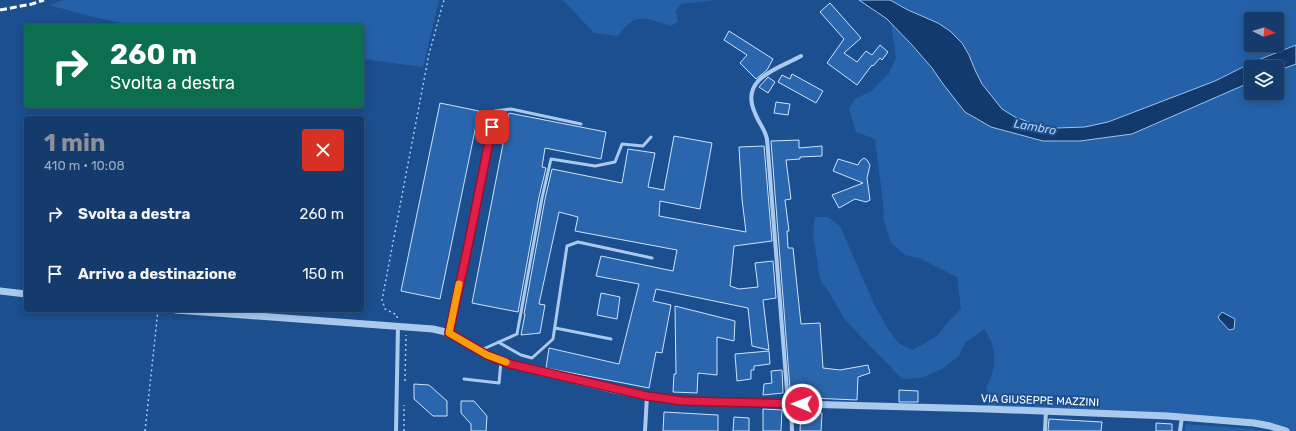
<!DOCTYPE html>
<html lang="it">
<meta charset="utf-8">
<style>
:root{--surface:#143b6b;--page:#214673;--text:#f1f3f6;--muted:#9dadc1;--line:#33557e;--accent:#8c9099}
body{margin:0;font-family:Rubik,sans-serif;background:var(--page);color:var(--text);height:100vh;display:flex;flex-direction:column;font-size:15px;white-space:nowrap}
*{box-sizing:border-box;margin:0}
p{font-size:13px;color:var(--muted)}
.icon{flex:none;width:22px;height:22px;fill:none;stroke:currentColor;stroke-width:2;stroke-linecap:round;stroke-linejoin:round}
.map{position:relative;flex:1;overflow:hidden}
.drawer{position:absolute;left:24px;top:116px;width:340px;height:196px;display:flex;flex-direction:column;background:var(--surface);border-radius:4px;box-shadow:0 2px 10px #0003,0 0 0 1px var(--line)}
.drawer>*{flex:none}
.banner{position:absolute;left:24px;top:24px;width:340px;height:84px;border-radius:4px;box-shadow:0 2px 10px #0003,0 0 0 1px var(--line);background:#0b6e4f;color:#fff;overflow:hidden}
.needle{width:26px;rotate:95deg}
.tools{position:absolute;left:1244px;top:12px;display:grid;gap:8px}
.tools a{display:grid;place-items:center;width:40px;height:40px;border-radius:4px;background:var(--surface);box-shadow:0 2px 10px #0003,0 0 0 1px var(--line);font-size:20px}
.pin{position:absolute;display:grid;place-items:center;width:34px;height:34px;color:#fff;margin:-17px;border-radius:8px;box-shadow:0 2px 6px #0006}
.me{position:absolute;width:44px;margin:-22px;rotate:271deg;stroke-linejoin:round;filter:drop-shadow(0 0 3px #0008)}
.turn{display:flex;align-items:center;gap:14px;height:84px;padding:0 20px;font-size:18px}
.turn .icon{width:52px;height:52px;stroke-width:2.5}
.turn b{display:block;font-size:28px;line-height:34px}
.round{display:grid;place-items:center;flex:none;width:42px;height:42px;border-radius:4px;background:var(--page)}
.overview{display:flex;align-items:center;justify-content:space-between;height:68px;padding:0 20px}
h1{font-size:24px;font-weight:700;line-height:30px;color:var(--accent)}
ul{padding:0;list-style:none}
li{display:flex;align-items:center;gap:12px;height:60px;padding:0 20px}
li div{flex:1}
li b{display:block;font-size:15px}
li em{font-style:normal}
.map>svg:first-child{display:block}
</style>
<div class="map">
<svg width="1296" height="431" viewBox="0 0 1296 431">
<rect width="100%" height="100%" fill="#1b4f8f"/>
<path fill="#2461a8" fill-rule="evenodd" d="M64,0H439L423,67L362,59V26H135L93,17L49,5Z
M563,0H717L681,4L676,11L678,22L671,26C645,19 637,10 618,36L594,33Z
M890,0H1296V45L1230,73L1215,81C1189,91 1164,101 1138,110C1128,113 1118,119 1107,122C1077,131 1029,131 1003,110C994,102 980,81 975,70C971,61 969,51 962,43C945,23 913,13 890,0ZM1251,19H1277V45H1251Z
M891,23L932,68L943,84L965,112L1043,141H1080L1132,134L1251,82V93H1277V71L1296,64V431H1286L1254,423L987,409L988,396L986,388C997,368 998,348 984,329L965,343L958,357L942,369L921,378L902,379L845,320L829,292L820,280L813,233L815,217H828L840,226L874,304L886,326L898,343L913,350L937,336L950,320L961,309L957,277L919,258L905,255L891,243L884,221L883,202L875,139L856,132L849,109L855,99L871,91L889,73L896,58Z
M1185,424L1253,429L1264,431H1185Z"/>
<path fill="#123a6d" stroke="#9cc4f0" d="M859,0H890L908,10L938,23L950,31L962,43L969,55L975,70L982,84L1002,109L1015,117L1034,124L1057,128L1085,127L1108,122L1215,81L1253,62L1296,45V64L1277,71V67H1251V82L1132,134L1080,141H1043L991,127L965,112L943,84L932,68L912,45L887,19Z
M1222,312L1235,319L1234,329L1229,330L1219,319L1218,317Z"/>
<path fill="#2a66ad" stroke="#cfe3fa" d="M830,3L861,38L844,53L857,62L866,51L872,55L880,45L888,52L882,60L880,58L873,66L872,65L857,85L827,63L844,39L820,12Z
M729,31L773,59L767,70L756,79L740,63L747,55L724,40Z
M792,74L823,91L816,103L778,82L782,75L790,79Z
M768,77L775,82L768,93L759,87Z
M776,102L790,104L788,115L774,113Z
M440,103L479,111L440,299L401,291Z
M509,113L606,132L601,159L545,148L542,167L546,168L539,197L518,312L472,303Z
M674,136L712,143L700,209L660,201L659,216L746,232L742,199L739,147L764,146L772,241L734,246L730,286L739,289L758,287L755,263L773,261L776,298L763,300L769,350L752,346L748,308L656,289L653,301L671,305L662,353L656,352L649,388L546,368L549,348L619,364L639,284L596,276L601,256L673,271L677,250L575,231L578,217L559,212L539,304L545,305L540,333L521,335L525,314H524L545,199L552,169L622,183L628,149L655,153L648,187L664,190Z
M799,140V148L822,146V156L800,157V159L786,160L791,199L785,200L789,231H787L788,248H793L801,324L820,323L823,368L840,370L868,365L870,373L858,377L857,400L811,398V392L791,391L790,389L771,141Z
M864,158L867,160L870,165L867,178L870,200L866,202L855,199L839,208L832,195L863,183L833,171L838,159L858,165L860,161Z
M601,293L620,297L617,319L597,315Z
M675,306L735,321L734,341L717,337V375L698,373L697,393L673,392L674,374H676Z
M769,351L770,364L754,366V370H751V379L737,381L735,354Z
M782,370L783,393L763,395L764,384L772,383L771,371Z
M414,384L429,385L447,401V416H433L414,399Z
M899,390L918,391V402H899Z
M461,401H474L487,416L486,431H471V424L461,413Z
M763,409L782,410L781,431H763Z
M801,411L822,413L821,431H800Z
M664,412L718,415V431H663Z
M734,417L749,418V431H733Z
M1049,419L1102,422L1101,431H1048Z
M1156,423L1172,424V431H1156Z"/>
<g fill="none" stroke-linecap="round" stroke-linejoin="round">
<path stroke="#a9c9ee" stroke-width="1.5" stroke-dasharray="2 3" stroke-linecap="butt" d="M397,318V315L385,309L382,300L429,54L444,0
M405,381L406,335
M145,431L158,310
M404,431V405"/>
<path stroke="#a9c9ee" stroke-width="3" d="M555,328L611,339
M449,333L467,251L495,111L511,109L581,124
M498,342L521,355L532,358L553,339L567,246L578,242L652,258
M481,350L517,334L542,198L551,159L595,166L615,162L622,144L643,146L651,137
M464,379L499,383L501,361"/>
<path stroke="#a9c9ee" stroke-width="4" d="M396,431L398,326
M645,431L647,396
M792,431L791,404L787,390L767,139C765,129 758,122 755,113C739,78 778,69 801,56
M1045,431L1046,411
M1180,431L1182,417"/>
<path stroke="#a9c9ee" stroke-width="7" d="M0,291L26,294
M176,310L433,329L450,333L487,355L510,364L615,390L647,396L683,401L987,409L1168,416L1254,423L1270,426L1286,431"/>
<path stroke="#fff" stroke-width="3" stroke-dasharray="7 3" stroke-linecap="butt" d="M0,10L32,4L44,0"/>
</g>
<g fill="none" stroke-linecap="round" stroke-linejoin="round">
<g stroke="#92132f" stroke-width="10">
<path id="route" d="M492,127L467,251L449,333L487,355L510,364L647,396L683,401L802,404"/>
</g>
<use href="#route" stroke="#e11d48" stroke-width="7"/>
<path stroke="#f59e0b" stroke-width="7" d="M459,284L449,333L487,355L506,362"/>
</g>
<g text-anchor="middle" stroke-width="4" stroke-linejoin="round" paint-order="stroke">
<g font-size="11" fill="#fff" stroke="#1b4f8f">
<text transform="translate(1040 400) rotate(2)" y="4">VIA GIUSEPPE MAZZINI</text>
</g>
<g font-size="12" font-style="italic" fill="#b5d3f5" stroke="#1b4f8f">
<text transform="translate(1035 127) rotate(10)" y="4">Lambro</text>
</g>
</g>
</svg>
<div class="tools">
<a><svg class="needle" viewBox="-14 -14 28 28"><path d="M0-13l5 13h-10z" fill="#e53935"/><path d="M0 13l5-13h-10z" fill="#9dadc1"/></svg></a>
<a><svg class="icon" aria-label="layers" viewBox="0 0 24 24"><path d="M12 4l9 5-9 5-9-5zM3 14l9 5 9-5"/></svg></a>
</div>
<div class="pin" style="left:492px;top:127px;background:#d93025"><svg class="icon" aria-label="arrive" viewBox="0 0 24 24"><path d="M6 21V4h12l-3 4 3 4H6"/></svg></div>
<svg class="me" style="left:802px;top:404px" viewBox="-20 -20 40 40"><circle r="17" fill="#e11d48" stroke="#fff" stroke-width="3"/><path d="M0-11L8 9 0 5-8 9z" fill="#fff"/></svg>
<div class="banner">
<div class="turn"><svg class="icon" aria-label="right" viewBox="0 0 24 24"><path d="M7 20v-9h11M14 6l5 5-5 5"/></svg><div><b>260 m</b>Svolta a destra</div></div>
</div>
<section class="drawer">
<div class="overview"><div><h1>1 min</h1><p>410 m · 10:08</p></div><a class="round" style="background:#d93025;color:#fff"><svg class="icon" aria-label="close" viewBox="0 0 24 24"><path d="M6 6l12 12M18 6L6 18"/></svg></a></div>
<ul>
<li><svg class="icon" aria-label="right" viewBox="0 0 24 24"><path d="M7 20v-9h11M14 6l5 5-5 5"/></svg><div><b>Svolta a destra</b></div><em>260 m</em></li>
<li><svg class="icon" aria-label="arrive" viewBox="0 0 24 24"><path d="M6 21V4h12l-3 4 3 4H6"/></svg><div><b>Arrivo a destinazione</b></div><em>150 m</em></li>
</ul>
</section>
</div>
